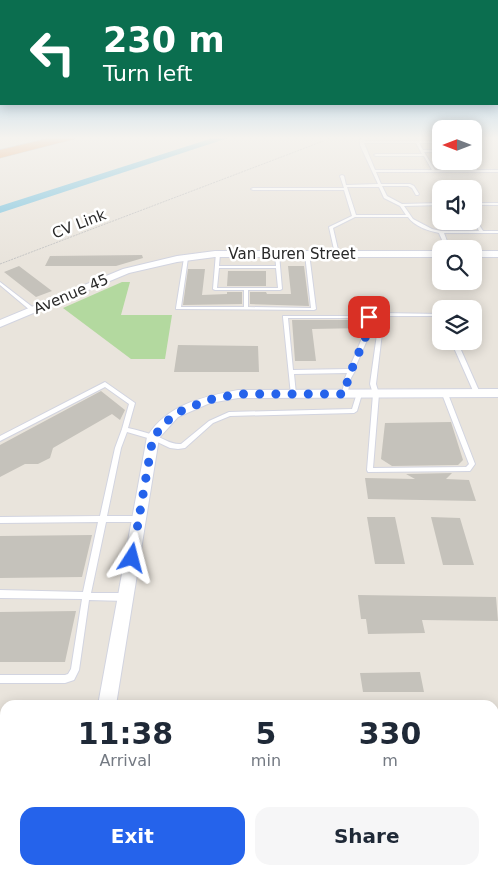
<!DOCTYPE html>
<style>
:root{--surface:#fff;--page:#f6f6f7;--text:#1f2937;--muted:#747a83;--accent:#2563eb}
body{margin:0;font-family:"DejaVu Sans",sans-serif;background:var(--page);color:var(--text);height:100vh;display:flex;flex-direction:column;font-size:19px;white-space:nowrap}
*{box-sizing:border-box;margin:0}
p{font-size:16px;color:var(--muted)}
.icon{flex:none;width:28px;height:28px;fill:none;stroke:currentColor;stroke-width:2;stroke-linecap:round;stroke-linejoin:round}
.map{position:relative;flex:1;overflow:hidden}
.sheet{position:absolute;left:0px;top:700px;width:499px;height:175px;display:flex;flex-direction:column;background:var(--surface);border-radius:15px 15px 0 0;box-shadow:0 2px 12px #0003}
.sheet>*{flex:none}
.hud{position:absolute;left:0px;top:0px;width:499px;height:105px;box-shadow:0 2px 12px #0003;background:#0b6e4f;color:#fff;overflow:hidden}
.needle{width:32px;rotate:270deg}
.buttons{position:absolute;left:432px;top:120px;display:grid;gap:10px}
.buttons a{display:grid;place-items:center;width:50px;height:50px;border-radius:10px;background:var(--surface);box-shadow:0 2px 12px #0003;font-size:25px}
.pin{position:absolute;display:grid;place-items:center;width:42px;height:42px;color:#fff;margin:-21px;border-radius:10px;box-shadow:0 2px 8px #0006}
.me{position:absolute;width:55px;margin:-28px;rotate:9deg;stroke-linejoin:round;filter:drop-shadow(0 0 4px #0008)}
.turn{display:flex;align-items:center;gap:18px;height:105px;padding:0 20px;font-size:22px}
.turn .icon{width:65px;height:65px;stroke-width:2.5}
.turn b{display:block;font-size:35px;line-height:42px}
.eta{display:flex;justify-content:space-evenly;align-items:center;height:85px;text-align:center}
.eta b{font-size:30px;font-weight:700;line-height:35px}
.cta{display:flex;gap:10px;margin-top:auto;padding:10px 20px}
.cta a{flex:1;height:58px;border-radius:15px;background:var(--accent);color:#fff;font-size:20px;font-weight:700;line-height:58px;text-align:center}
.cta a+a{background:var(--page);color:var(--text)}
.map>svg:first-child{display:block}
</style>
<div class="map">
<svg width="498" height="875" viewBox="0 0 498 875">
<rect width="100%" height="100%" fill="#e9e4dc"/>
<path fill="#b3d99f" d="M122,282H130L121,315H172L165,359H131L63,308Z"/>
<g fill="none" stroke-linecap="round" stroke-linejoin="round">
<path fill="#7cc4df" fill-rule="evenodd" d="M216,137H231L0,213V206Z"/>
</g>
<path fill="#c5c2bb" d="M142,255L143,258L116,266H45L50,256Z
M19,266L52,291L36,297L4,272Z
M288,266H304L309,306L250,304V292H266L267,294H291Z
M188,269H205L202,295L227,294V292H242V304L183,305Z
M228,271H266V286H227Z
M292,320H363L364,328L312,329L316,361H295Z
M178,345L258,346L259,372H174Z
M101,391L125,410L120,420L112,414L53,448L50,458L38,464H25L0,477V445Z
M451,422L463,460L458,465L392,466L381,459L385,423Z
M452,473L446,479L469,480L476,501L368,499L365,478L415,479L406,474Z
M367,517H395L405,564H375Z
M431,517L460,518L474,565H443Z
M92,535L82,577L0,578V536Z
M358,595L496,597L498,621L422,620L425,633L368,634L366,619H361Z
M76,611L65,662H0V612Z
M420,672L424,692H363L360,673Z"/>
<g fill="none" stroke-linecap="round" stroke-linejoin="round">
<g stroke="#d2d4e0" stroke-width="2">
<path id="service" d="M364,137L367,138L364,141H441V143H419L423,150H441V152H424L435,170H474L468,161H471L477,170H498V172H376L381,184H410L414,186L419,194L418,195H416L412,188L408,186H382L387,196L402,204L441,203V205L404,206L413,219L432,229L441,231H479L476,225H465L463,224L465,223H478L483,231H498V233H444L450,249H446L439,233C429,231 414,226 408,217H355L333,228L339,254L337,255L335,254L329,227L352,216L344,190H253L251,189L253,188H344L340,176L342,175L344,176L346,185L378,184L360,145V140ZM364,143H416L422,154H376L374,155L376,156H424L432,170H375ZM347,187H379L384,198L400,206L406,215H356Z
M474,203H498V205H474Z
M216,253L220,254L219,266H276L275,254L277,253L279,254L282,289L280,290H248V307L311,308L305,254L309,253L316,309L314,310L176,309V308L184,258L186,257L188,258L181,307H244V290H215L213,289ZM219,268H276L278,288H217Z
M0,282L35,309V311H31L0,285Z
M380,313L441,314V316H384L376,384L379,394L373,468L466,467L469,464L442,394L445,392L448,394L475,464L470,471L368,472L367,470L373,394L370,384Z
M283,316H371L374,324L354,370L355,371L351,378L347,395H343L342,394L345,378L347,373L294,374L296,394L295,395H291L283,317ZM288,318H367L368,324L349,369L293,370Z
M451,341H457L480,393L479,394H475L474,393Z
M105,382L135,403L128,428C137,430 145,432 153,435C163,438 171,445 181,444L209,421L229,412L352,409L357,393H361L362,394L357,411L354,413L230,416L213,423L185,448L178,449L170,448L151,439L127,432L121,448L107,516H139L142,517L143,519L142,521L139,522H106L91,593H126L129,594L130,597L129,600L126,601L89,600L79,670L74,680L65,683H0V675H65L68,674L71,669L82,599L0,598V590L83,592L98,522L0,523V517L100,516L115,448L122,429L129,404L105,387L0,441V436Z"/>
</g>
<g stroke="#d2d4e0" stroke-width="2">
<path id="minor" d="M215,251H441V257H215L177,262L129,273L0,327V320L123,269L177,256Z
M474,251H498V257H474Z
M498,389V397L238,398L210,403L178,417L159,438L116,705H98L147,437C167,404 203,397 238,390Z
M0,715H5V733H0Z
M494,719H498V737H494Z
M70,870H92V875H70Z"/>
</g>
<g stroke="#c3c3c3" stroke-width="1">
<path id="motorway" d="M54,137H76L74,139L0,158V150Z"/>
</g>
<path stroke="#c3c3c3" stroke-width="1" stroke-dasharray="2 1" stroke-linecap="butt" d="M0,264L334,137"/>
<use href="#service" fill="#fff" fill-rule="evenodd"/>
<use href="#minor" fill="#fff" fill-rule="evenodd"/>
<use href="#motorway" fill="#eaa067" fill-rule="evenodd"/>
</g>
<linearGradient id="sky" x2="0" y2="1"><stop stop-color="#7dbae4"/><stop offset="0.53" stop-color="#f5f3ef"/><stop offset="1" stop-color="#f5f3ef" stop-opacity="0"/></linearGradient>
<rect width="498" height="260" fill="url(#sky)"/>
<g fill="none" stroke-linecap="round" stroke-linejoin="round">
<path stroke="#2563eb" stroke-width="9" stroke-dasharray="0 16.2" d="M132,558L153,437L174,414L208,400L238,394H345L348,378L371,324L369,317"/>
</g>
<g text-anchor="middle" stroke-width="5" stroke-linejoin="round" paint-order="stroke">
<g font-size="15" fill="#292929" stroke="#fff">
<text transform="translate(79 224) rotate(-21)" y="5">CV Link</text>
<text x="292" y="259">Van Buren Street</text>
<text transform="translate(71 294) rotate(-23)" y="5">Avenue 45</text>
</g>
</g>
</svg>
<div class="buttons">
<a><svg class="needle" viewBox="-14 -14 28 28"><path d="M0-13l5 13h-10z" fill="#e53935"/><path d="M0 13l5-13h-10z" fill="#747a83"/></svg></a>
<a><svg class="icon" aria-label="sound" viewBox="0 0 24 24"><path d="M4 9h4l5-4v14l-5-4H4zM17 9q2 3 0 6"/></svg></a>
<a><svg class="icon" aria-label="search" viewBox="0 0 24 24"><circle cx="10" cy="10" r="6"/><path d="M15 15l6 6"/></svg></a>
<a><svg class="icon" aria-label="layers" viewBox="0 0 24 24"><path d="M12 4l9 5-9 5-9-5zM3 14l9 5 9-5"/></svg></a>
</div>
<div class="pin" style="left:369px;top:317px;background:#d93025"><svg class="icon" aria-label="arrive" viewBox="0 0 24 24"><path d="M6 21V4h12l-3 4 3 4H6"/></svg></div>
<svg class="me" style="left:132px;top:558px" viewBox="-20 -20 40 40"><path d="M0-17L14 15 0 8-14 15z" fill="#2563eb" stroke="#fff" stroke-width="4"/></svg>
<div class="hud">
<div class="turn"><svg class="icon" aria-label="left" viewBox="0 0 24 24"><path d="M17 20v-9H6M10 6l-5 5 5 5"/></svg><div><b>230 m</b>Turn left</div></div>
</div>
<section class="sheet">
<div class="eta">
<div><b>11:38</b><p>Arrival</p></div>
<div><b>5</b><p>min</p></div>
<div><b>330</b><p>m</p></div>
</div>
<div class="cta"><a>Exit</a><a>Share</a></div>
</section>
</div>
